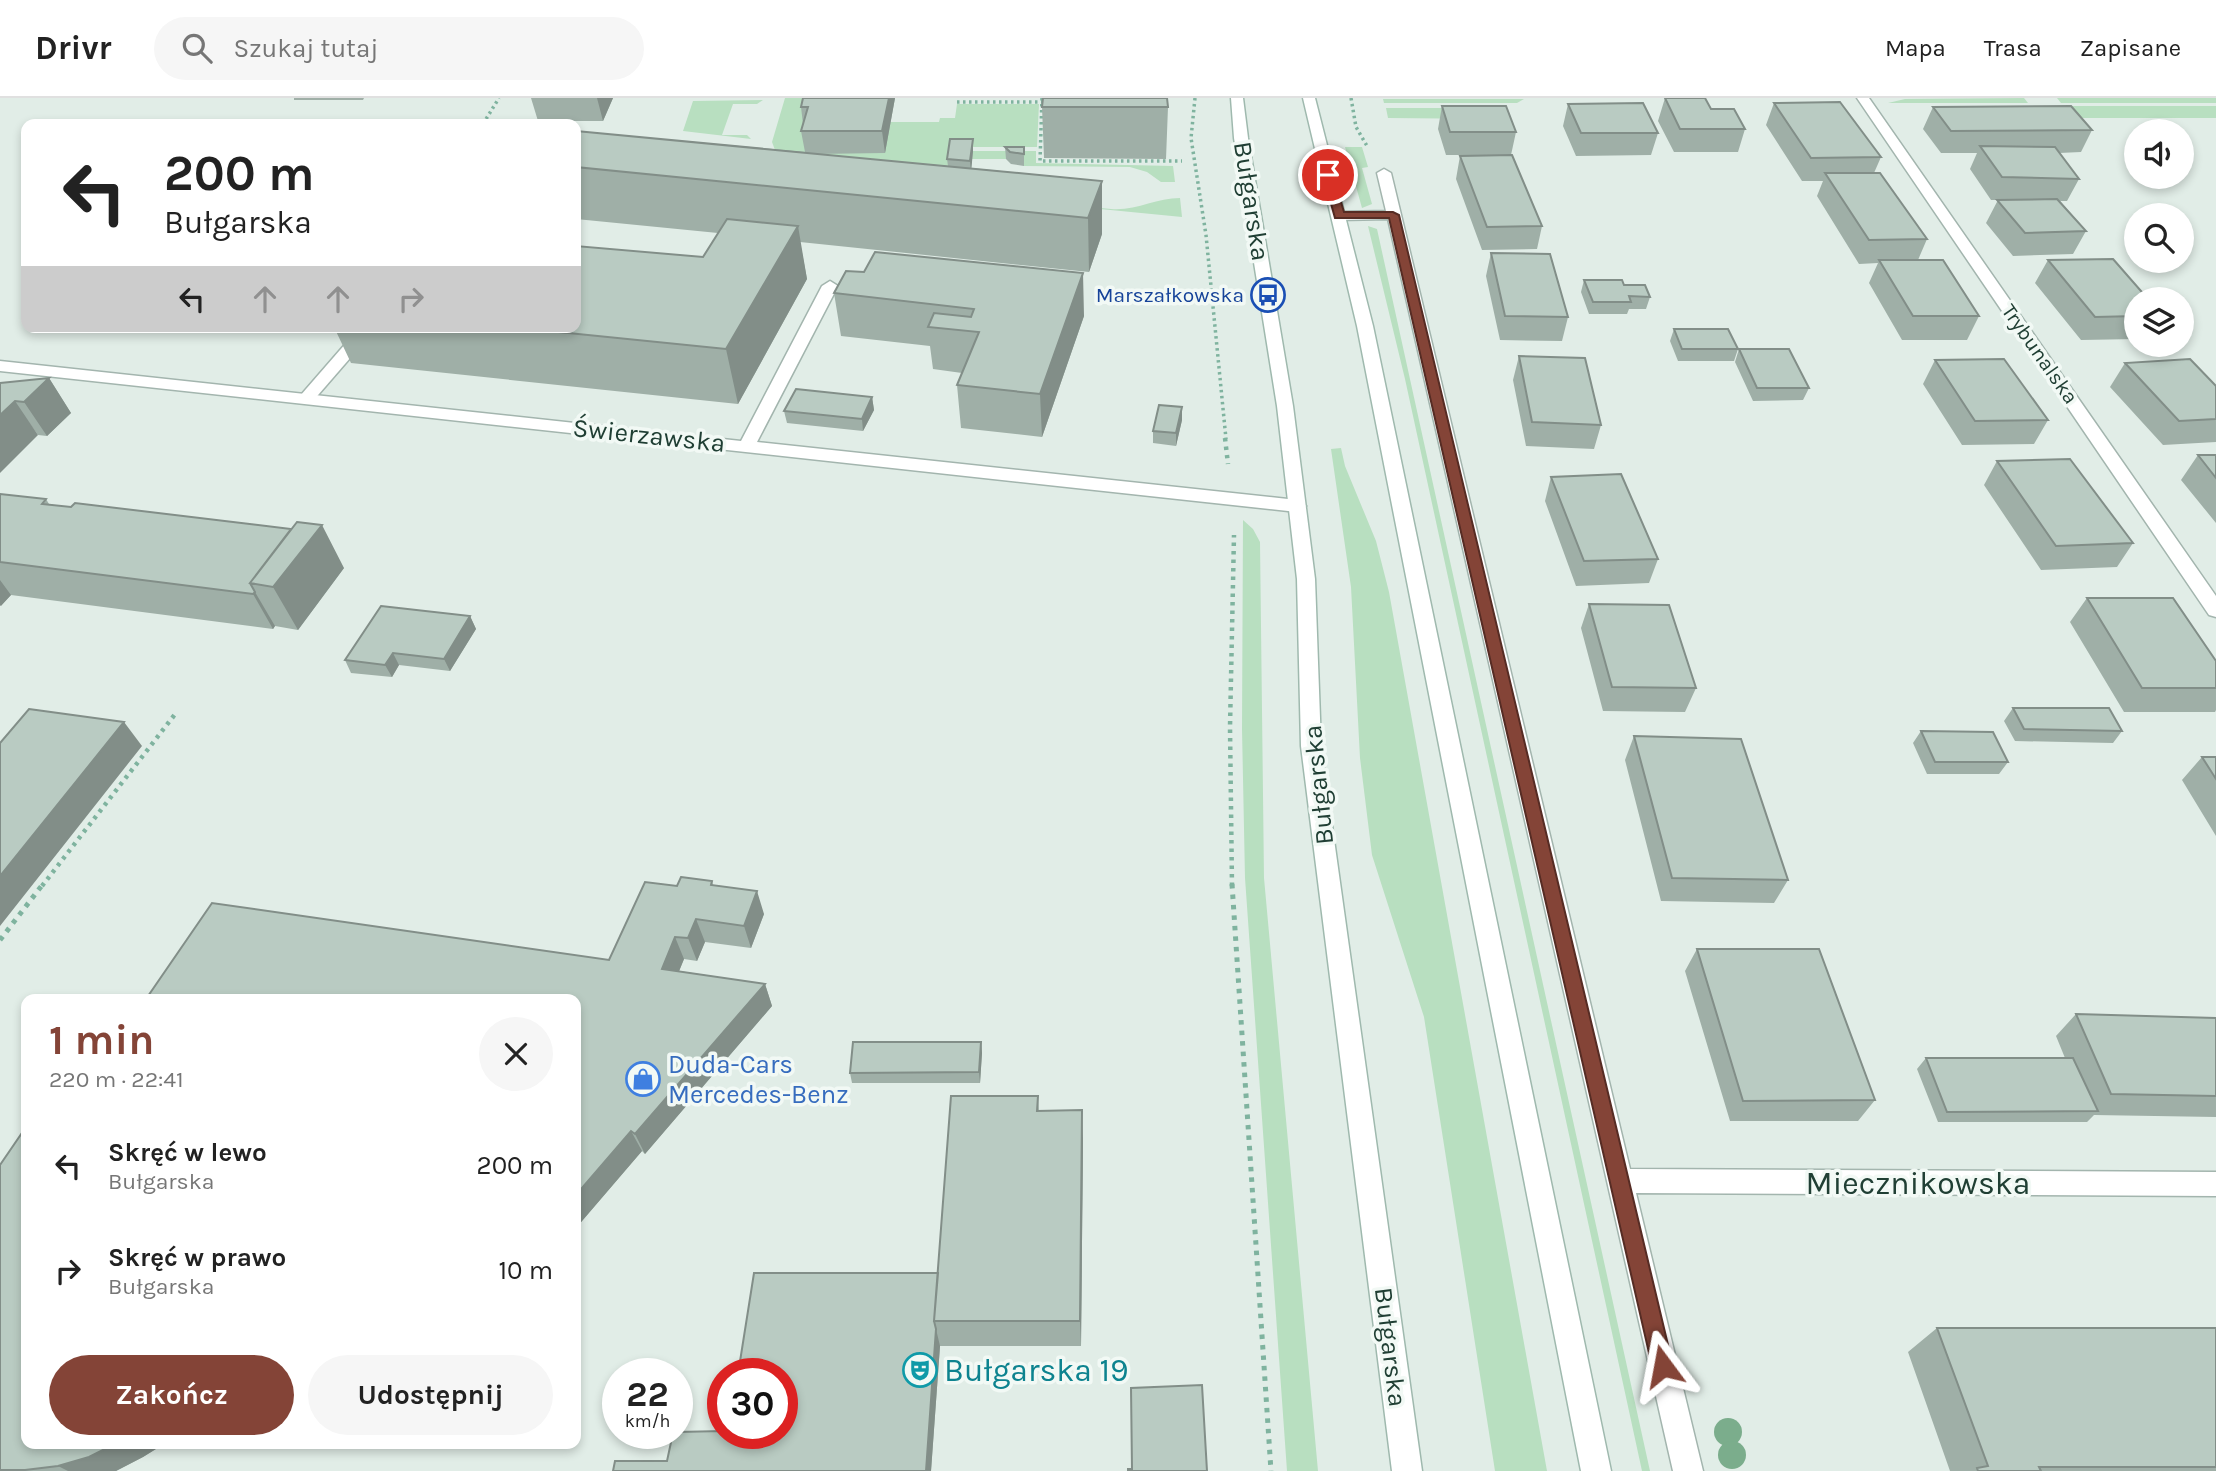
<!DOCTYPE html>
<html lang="pl">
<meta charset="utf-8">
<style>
:root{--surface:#fff;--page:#f6f6f6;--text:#222;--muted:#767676;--line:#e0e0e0;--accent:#844437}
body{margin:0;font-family:Karla,sans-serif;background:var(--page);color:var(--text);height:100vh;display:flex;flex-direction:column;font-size:26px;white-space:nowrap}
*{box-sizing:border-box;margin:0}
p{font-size:23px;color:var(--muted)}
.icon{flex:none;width:38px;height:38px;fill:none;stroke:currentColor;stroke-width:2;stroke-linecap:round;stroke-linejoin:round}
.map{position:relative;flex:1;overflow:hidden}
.details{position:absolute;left:21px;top:896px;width:560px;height:455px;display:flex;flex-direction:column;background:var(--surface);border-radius:14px;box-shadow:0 4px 10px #0003}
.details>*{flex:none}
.banner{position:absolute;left:21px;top:21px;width:560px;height:214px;border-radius:14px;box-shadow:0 4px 10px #0003;background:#fff;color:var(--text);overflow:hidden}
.fabs{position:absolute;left:2124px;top:21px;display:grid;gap:14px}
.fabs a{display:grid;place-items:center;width:70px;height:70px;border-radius:50%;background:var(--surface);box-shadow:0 4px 10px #0003;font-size:35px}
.speed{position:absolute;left:602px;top:1260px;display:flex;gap:14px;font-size:35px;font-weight:700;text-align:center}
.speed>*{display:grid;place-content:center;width:91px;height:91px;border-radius:50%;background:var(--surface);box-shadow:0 4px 10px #0003;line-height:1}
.speed small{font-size:18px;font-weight:400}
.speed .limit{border:10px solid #d22;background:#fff;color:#111}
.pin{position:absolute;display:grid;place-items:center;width:60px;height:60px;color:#fff;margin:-30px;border:4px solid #fff;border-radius:50%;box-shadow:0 2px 7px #0007}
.me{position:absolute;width:77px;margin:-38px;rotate:347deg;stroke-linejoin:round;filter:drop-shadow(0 0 5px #0008)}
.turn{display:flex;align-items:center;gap:24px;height:147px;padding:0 28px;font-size:32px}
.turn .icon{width:91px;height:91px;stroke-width:2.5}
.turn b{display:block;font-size:49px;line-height:60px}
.lanes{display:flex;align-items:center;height:66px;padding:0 28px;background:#0003;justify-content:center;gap:35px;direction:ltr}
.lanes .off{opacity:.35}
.round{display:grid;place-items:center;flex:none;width:74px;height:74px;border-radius:37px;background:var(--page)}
.summary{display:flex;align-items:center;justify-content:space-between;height:119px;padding:0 28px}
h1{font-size:42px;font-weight:700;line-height:52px;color:var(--accent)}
.button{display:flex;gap:14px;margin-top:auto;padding:14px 28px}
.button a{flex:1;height:80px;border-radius:42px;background:var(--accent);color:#fff;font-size:28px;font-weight:700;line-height:80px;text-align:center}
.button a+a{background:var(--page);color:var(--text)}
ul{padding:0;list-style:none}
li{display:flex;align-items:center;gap:21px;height:105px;padding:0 28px}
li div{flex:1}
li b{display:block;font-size:26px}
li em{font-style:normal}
header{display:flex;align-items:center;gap:42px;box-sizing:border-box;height:98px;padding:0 35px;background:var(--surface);border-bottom:2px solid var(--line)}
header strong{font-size:33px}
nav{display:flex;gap:38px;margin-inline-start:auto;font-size:24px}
.search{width:490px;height:63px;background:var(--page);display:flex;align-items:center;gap:18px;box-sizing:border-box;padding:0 24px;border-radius:38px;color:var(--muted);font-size:26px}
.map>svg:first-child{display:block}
</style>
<header>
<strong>Drivr</strong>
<div class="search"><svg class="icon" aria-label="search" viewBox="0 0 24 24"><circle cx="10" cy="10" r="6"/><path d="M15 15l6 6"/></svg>Szukaj tutaj</div>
<nav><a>Mapa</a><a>Trasa</a><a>Zapisane</a></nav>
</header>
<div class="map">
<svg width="2216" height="1373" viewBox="0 0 2216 1373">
<rect width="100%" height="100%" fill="#e1ede7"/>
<path fill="#b8dfc0" d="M785,0H820L891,24H939L940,20H955L957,6H1039L1037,49H960L948,73L775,52L772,44Z
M2024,0L2028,5H1888L1905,1Z
M2057,0H2216V5H2061Z
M1383,1H1524L1517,5H1384Z
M763,2L757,6H733L722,37H747L751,41L683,33L693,3Z
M2064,8H2216V20H2074Z
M1386,10H1491L1496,21L1388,20Z
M1345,49H1362L1368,69L1362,70L1372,106L1362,110Z
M973,53H1036V65L1173,68L1175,84H1161L1147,74L1130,69L1024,68V61H972Z
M644,65L1111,111C1136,113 1156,100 1180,100L1182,119L637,66Z
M1368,128L1377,131L1650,1373H1642L1405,281Z
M1341,350L1345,368L1376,443L1389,494L1547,1373H1495L1424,919L1372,757L1360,660L1351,489L1331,351Z
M1243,422L1253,431L1260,444L1264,780L1318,1373H1287L1245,780L1242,631Z"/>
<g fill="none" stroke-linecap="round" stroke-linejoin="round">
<g stroke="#a3b5ae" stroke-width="3">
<path id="lane" d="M360,229H377L312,304H300L298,301L300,298Z"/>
</g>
<g stroke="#a3b5ae" stroke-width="3">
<path id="street" d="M1857,0H1869L2216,498V519L2209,517Z
M1384,71L1391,75L1630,1071L2216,1074V1098L1636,1095L1703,1373H1673L1388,121L1339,122L1332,118L1339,114L1386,113L1377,75Z
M830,183L838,188L757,344L1297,402L1306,408L1297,414L0,273V263L741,343L822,188Z"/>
</g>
<g stroke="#9fb9ae" stroke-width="3">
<path id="secondary" d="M1231,0H1243L1248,40L1293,308L1315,481L1321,648L1422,1373H1392L1301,648L1297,481L1277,308L1234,40Z
M1303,0H1315L1373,228L1611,1373H1581L1357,228Z"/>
</g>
<path stroke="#7fb39f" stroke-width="3.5" stroke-dasharray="2.5 3.5" stroke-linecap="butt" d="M1042,0L1040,63H1182
M1195,0L1191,40L1206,137L1226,341
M1351,0L1356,29L1367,48
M957,4H1042
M483,26L499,0"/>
<path stroke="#7fb39f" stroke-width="4.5" stroke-dasharray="3.5 5" stroke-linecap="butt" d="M1225,340L1228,366
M42,788L176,615
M1232,788L1230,629L1234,437"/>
<path stroke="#7fb39f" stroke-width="5" stroke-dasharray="4.5 6" stroke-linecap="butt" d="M1232,786L1271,1373
M0,842L43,786"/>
<use href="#lane" fill="#fff" fill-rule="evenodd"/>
<use href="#street" fill="#fff" fill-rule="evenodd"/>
<use href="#secondary" fill="#fff" fill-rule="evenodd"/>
</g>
<g fill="#7bad8c">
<circle cx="1728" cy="1334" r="14"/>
<circle cx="1732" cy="1357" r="14"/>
</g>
<path fill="#9fafa7" d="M294,0H364L363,2H294Z
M531,0H613L603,23H538Z
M895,0L885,55L816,56L948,68L947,61L973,41V53L971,70L1102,83V136L1089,174L800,144L807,181L738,306L351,265L334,229H576L703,159L718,135L576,121V33L805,54L801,33L803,26L801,9Z
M1665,0L1711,11L1745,31L1738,54H1674L1658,23Z
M1774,5L1881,59L1874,75L1927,141L1918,162L1979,218L1967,242H1902L1869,185L1878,165L1859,166L1817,98L1823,83H1802L1766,27Z
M1568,6L1658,35L1651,57L1576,58L1563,28Z
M1442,8L1516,34L1511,57H1446L1438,31Z
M1042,9H1168L1166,61L1044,60Z
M1933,9L2092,32L2081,54L2059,55L2079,81L2067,103H2060L2086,133L2073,156L2013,158L1986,125L1998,102H1991L1970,71L1977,55H1941L1923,31Z
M1005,49H1024V68L1011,66L1006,61Z
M1460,58L1542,128L1537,151L1482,152L1456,81Z
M1491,155L1568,219L1562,243L1500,242L1486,178Z
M2048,162L2137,201V241L2081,242L2035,185Z
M1584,182L1624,187L1650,199L1646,211H1629L1627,216H1589L1581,194Z
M834,195L1084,218L1042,339L961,330L957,287L962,275L933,271L930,248L841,238Z
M1674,231L1738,251L1734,263H1678L1670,243Z
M1739,251L1809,290L1803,302L1753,303L1735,264Z
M1519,258L1601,327L1594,351L1526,348L1513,282Z
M1935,262L2048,322L2034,346L1962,347L1923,286Z
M2125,265L2216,288V344L2163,347L2110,289Z
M49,280L71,315L47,338L38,337L0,285Z
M872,299L874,312L863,333L787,325L784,313Z
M1182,309V322L1176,348L1153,345V333Z
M2198,357H2216V425L2181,382Z
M1997,363L2133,445L2117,469L2041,472L1984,387Z
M1551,379L1658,461L1649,485L1576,488L1545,403Z
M0,396L46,401L49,406L344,470L298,532L275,528L273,531L11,497L0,508Z
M2087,500L2216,563V612L2215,614H2124L2070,524Z
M1589,506L1696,590L1685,614L1603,613L1581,530Z
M470,518L476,531L450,573L399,567L392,579L351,575L345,562Z
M2013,610L2122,633L2113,645L2015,643L2004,623Z
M1921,633L2008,664L1999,676H1927L1913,645Z
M1634,638L1788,782L1774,805L1661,803L1625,662Z
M2202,659H2216V738L2182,682Z
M712,783L713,787L764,816L751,850L705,844L697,863L684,861L679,873L765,886L772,908L645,1056L642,1053L576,1130V901L609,862L677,788Z
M1697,851L1875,1002L1858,1023H1730L1685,873Z
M2076,916L2216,920V1019L2094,1017L2087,1024H1938L1917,971L1926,960H2065L2056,938Z
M981,944L982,955L980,985H852L850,975Z
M1038,998L1039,1013L1083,1041L1081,1248H940L931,1373H613L667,1363L782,1335L938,1175Z
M0,1067L26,1346H164L143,1359L116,1373H0Z
M1937,1230H2216V1373H1950L1908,1254Z"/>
<path fill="#828e88" d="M597,0H613L603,23Z
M889,0H895L885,55L882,33Z
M973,41V53L971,75L970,63Z
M1102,83V136L1089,174L1088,120Z
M798,128L807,181L738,306L726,251Z
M1083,175L1084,218L1042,339L1040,296Z
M49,280L71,315L47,338L24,304Z
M872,299L874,312L863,333L862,321Z
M15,303L38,337L0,375V317Z
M1182,309V322L1176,348V335Z
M322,427L344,470L298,532L273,489Z
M0,482L11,497L1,508L0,507Z
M255,494L275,528L273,531L253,496Z
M470,518L476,531L450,573L444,561Z
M393,555L399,567L392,579L385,567Z
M124,624L142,648L0,828V778Z
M757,793L764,816L751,850L744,828Z
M696,821L705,844L697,863L688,840Z
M675,839L684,861L671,893L662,871Z
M765,886L772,908L645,1056L635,1036Z
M981,944L982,955L980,985L979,974Z
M1082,1012L1083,1041L1081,1248L1080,1223Z
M631,1033L642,1053L576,1130V1097Z
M936,1231L940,1248L931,1373H926Z
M115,1346H164L143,1359L116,1373H68L58,1368Z"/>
<path fill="#b9cbc2" stroke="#828e88" stroke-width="2" d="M803,0H889L882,33H801L808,9H801Z
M1043,0H1167L1168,9H1042Z
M1665,0H1705L1711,11H1734L1745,31H1680Z
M1840,4L1881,59L1811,60L1774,5Z
M1643,5L1658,35H1581L1568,6Z
M1442,8H1506L1516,34H1450Z
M2071,8L2092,32L1951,33L1933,9Z
M576,33L1102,83L1088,120L576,69Z
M950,41H973L970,63L947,61Z
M1980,48L2055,49L2079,81L2002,79Z
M1005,49H1024V56L1010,54Z
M1512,57L1542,128L1487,129L1460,58Z
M1825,75H1880L1927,141L1869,142Z
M2057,101L2086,133L2025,135L1997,102Z
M727,121L798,128L726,251L509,229H576V148L703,159Z
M875,154L1083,175L1040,296L957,287L979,234L928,229L934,215L971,219L974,211L834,195L846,173L864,174Z
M1491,155L1550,156L1568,219L1505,218Z
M2113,161L2148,201H2137V218L2095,219L2048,162Z
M1879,162H1943L1979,218H1913Z
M1584,182H1622L1624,187H1645L1650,199L1629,198L1631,204H1593Z
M1674,231H1728L1738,251H1682Z
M1739,251H1789L1809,290H1757Z
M1519,258L1585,260L1601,327L1532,324Z
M2004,261L2048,322L1975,323L1935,262Z
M2190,261L2216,288V321L2179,323L2125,265Z
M49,280L24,304L15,303L0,317V285Z
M796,291L872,299L862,321L784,313Z
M1159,307L1182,309L1176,335L1153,333Z
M2198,357H2216V380Z
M2070,361L2133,445L2056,448L1997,363Z
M1621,376L1658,461L1584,463L1551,379Z
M0,396L46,401L42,406L71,409L75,405L291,431L250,485L255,494L253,496L0,464Z
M297,424L322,427L273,489L250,485Z
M2087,500H2173L2216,563V590H2142Z
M1589,506L1669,507L1696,590L1612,589Z
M381,508L470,518L444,561L393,555L385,567L345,562Z
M2013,610H2109L2122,633L2024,631Z
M29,611L124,624L0,778V645Z
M1921,633L1993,634L2008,664H1935Z
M1634,638L1741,641L1788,782L1672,780Z
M2202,659H2216V681Z
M681,779L712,783L711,787L757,793L744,828L696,821L688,840L675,839L662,871L765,886L635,1036L631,1033L576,1097V901H146L212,805L609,862L645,784L677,788Z
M1697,851H1819L1875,1002L1743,1003Z
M2076,916L2216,920V998L2111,996Z
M853,944H981L979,974L850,975Z
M1926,960H2073L2098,1013L1947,1014Z
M951,998H1038L1037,1013L1082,1012L1080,1223H934Z
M26,1029V1346H115L89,1359L58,1368L25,1372H0V1067Z
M754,1175H938L934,1223L936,1231L926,1373H613L615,1363H667L673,1335H677V1334L723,1333V1335H782V1276H738Z
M1937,1230H2216V1369H2039L2041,1373H1978L1977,1370L1988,1368Z
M1202,1287L1207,1373H1128V1371H1132L1131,1290Z"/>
<path fill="#844437" stroke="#562c24" stroke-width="2" d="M1328,74L1333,77L1344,114H1393L1399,117L1673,1268L1670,1275L1663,1278L1655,1275L1652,1268L1389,120H1335L1323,77Z"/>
<defs>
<g id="bus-ring" transform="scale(1.75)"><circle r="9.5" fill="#f2f9f5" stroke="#1a4fb4" stroke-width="1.5"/><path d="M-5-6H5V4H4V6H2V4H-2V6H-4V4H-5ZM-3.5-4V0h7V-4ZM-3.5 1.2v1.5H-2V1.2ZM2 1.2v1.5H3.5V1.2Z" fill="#1a4fb4"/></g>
<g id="shop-ring" transform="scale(1.75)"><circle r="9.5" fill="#f2f9f5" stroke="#3f7fe0" stroke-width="1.5"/><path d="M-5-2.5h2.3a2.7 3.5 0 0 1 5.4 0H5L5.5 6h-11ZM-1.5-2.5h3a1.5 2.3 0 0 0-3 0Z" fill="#3f7fe0"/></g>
<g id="theatre-ring" transform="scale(1.75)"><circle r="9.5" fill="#f2f9f5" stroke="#0f9aa8" stroke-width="1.5"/><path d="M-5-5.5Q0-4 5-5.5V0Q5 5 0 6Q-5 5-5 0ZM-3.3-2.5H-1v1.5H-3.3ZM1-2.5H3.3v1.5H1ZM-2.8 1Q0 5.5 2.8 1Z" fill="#0f9aa8"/></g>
</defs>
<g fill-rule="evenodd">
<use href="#bus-ring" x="1268" y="197"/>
<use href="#shop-ring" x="643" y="981"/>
<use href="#theatre-ring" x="920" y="1272"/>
</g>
<g text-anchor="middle" stroke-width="7" stroke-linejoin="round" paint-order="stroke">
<g font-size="21" fill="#164399" stroke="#f2f9f5" text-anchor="end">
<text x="1244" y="204">Marszałkowska</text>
</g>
<g font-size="21" fill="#203f34" stroke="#f2f9f5">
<text transform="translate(2040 256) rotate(55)" y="7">Trybunalska</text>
</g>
<g font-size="26" fill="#203f34" stroke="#f2f9f5">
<text transform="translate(1252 103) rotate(81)" y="9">Bułgarska</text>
<text transform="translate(649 337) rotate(6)" y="9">Świerzawska</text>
<text transform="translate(1318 687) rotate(-96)" y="9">Bułgarska</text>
<text transform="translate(1391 1249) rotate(83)" y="9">Bułgarska</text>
</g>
<g font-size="26" fill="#366cbe" stroke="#f2f9f5" text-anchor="start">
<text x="668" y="975">Duda-Cars<tspan x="668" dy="30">Mercedes-Benz</tspan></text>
</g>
<g font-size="32" fill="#203f34" stroke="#f2f9f5">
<text x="1918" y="1096">Miecznikowska</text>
</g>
<g font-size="32" fill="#0d838f" stroke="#f2f9f5" text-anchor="start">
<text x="944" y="1283">Bułgarska 19</text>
</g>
</g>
</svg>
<div class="fabs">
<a><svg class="icon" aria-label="sound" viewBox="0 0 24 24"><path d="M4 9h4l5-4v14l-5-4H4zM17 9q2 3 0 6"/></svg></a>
<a><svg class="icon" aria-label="search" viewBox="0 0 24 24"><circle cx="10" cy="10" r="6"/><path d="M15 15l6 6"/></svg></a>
<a><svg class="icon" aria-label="layers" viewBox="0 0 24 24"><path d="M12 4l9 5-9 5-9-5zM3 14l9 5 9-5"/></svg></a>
</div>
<div class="speed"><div>22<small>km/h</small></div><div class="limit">30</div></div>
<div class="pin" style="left:1328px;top:77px;background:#d93025"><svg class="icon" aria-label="arrive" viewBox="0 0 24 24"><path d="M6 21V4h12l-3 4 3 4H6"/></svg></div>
<svg class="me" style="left:1663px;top:1268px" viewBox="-20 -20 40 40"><path d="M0-17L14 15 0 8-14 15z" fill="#844437" stroke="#fff" stroke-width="4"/></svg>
<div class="banner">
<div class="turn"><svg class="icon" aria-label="left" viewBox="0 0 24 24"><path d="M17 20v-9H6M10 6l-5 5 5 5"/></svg><div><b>200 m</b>Bułgarska</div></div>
<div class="lanes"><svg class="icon" aria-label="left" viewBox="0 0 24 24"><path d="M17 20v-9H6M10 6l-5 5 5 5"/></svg><svg class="icon off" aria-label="ahead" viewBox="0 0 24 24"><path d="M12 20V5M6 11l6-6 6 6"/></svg><svg class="icon off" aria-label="ahead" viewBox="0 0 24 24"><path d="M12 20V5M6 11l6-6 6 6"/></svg><svg class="icon off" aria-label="right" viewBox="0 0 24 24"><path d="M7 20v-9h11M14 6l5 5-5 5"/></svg></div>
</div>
<section class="details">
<div class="summary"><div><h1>1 min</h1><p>220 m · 22:41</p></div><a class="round"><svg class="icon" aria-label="close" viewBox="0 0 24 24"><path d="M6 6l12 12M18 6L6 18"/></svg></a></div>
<ul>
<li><svg class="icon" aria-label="left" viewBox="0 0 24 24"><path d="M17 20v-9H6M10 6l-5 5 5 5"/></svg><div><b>Skręć w lewo</b><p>Bułgarska</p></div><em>200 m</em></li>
<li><svg class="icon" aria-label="right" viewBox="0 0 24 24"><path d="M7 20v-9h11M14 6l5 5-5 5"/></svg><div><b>Skręć w prawo</b><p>Bułgarska</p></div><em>10 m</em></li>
</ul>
<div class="button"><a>Zakończ</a><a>Udostępnij</a></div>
</section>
</div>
